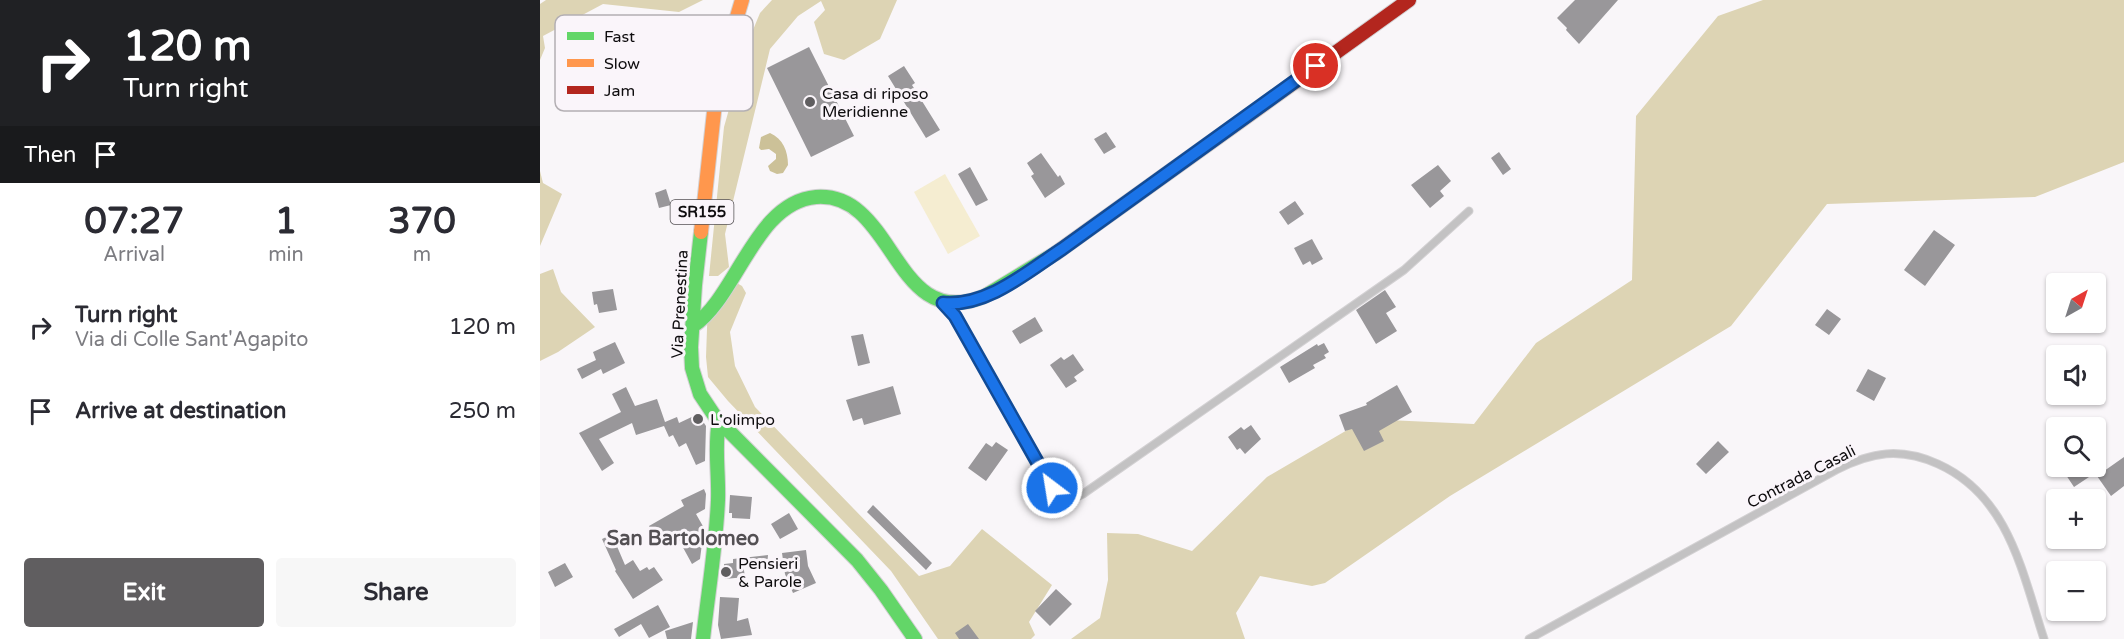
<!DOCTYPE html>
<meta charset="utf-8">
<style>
:root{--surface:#fff;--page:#f7f7f7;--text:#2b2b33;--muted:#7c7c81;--accent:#605e60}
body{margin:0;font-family:"Varela Round",sans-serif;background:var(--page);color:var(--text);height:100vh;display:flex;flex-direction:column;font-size:22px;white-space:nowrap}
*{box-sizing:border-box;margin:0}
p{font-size:20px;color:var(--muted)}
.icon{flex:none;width:33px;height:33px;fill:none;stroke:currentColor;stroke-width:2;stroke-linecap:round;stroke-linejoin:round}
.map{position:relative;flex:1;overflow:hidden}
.side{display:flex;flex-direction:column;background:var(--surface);width:540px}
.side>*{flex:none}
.guide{background:#202124;color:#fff;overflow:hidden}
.needle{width:39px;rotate:39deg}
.fabs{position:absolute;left:1506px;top:273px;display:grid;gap:12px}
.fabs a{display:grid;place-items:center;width:60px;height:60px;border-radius:6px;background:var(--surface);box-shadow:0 2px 4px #0004;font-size:30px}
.pin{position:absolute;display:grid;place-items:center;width:51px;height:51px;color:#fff;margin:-26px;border:3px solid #fff;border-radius:50%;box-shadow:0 2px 6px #0007}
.me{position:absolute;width:66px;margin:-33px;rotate:329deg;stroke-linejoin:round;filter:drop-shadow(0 0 4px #0008)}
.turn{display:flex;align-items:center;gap:21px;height:126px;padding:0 24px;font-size:27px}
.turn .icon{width:78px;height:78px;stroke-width:2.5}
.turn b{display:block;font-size:42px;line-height:51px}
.then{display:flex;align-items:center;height:57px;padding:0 24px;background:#0003;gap:12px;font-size:22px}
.eta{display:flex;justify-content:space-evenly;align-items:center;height:102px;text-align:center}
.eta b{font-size:36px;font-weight:700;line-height:42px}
.action{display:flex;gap:12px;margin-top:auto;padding:12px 24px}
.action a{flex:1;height:69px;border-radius:6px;background:var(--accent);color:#fff;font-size:24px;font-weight:700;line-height:69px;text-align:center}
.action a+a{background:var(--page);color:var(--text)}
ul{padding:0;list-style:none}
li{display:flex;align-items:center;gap:18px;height:84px;padding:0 24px}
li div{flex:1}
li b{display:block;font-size:22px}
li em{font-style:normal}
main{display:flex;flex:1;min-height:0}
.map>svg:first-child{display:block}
</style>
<main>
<section class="side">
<div class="guide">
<div class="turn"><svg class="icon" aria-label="right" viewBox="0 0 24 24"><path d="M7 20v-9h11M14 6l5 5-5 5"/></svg><div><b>120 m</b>Turn right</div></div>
<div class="then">Then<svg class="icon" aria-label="arrive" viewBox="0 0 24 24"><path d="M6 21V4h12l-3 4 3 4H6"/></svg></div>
</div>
<div class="eta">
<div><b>07:27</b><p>Arrival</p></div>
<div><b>1</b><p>min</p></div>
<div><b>370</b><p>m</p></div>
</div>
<ul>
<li><svg class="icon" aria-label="right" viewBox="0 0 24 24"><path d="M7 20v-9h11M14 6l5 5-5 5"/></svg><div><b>Turn right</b><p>Via di Colle Sant'Agapito</p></div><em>120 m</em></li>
<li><svg class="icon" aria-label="arrive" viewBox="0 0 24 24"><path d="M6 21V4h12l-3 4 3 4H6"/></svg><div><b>Arrive at destination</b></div><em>250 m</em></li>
</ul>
<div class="action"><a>Exit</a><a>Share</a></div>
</section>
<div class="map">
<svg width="1584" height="639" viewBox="0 0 1584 639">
<rect width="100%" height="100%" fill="#f9f6f9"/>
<path fill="#f5edd1" d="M405,174L440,236L408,254L374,192Z"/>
<path fill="#ddd4b4" d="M6,0H163L139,12L63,4L3,36L5,48L0,60V4Z
M232,0H357L340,39L304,60L284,54L274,22L285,10L281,1L258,16L230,49L185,234L189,267L178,276H169L184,127L208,42L220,13Z
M1223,0H1584V162L1495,197L1287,204L1191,326L910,496L785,583L772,586L720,576L696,613L705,639H531L560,618L568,580L567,533L598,534L652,551L727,477L826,419L934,424L996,343L1092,280L1096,116L1178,16Z
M0,171L3,183L22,194L0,246Z
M13,269L21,292L55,327L18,352L0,361V274Z
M195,282L202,286L206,293L190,332L195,366L215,407L379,576L410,566L442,529L512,585L489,622L495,635L491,639H398L351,571L188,401L168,377L166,357L168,301Z"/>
<path fill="#ccc198" d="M230,133C243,139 248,151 248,165L243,173L237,174L230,171L228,166L236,159V154L229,149L221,150L219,148L221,137Z"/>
<path fill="#99979a" d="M1035,0H1078L1039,44L1026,30L1027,28L1017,18Z
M269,47L314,136L271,157L227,68Z
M364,66L375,83L372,85L400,130L386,138L348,76Z
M566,132L576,147L564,154L554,139Z
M959,152L971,169L963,175L951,158Z
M501,153L518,177L520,175L525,184L505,198L491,176L494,174L487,163Z
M898,165L911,181L900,191L904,196L890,208L871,185Z
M430,167L448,200L436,206L418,174Z
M126,189L131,205L119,208L115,193Z
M755,201L764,214L748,225L739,212Z
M1394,230L1415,245L1385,286L1364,270Z
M772,239L783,259L772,265L770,261L763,265L754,248Z
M73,289L77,310L59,313L57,304L54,305L52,292Z
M845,290L856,307L846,313L857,331L836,344L816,310Z
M1287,309L1301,319L1289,335L1275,325Z
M495,317L503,331L480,344L472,331Z
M323,334L330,363L318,366L311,336Z
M75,342L85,363L63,374L61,369L42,379L37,369L56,360L53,352Z
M784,343L789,352L784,355L786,358L773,365L775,368L749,383L740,367L777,344L778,346Z
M533,354L544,370L534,377L537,381L526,388L510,365L521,357L524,360Z
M1328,369L1346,378L1334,401L1316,391Z
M857,385L872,412L839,431L844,441L824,451L812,429L805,431L799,415L827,405L826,403Z
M353,386L361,414L324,425L322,418L313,421L306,400Z
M86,387L95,406L117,399L125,422L137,417L139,423L158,414L166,426L165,461L156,465L146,443L139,447L133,435L129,437L124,426L96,435L92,423L59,439L74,463L62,471L39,433L81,412L72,394Z
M711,425L721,439L705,454L700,448L697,450L688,437L701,427L704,430Z
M1178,441L1189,452L1166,474L1156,464Z
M456,442L468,450L446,481L428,468L446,443L452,447Z
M1584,457V486L1571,496L1557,476Z
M1520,466H1546L1552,475L1534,487Z
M164,489L166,494L165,509L156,514L164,528L160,559L152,564L134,531L119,539L117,536L115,537L109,526L144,506L141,500Z
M190,495L212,497L210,519L192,518V513H189Z
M333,505L392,563L386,570L327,512Z
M249,513L258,529L240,539L231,524Z
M75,533L79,542L76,544L85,565L93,560L100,571L107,567L109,570L114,567L123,580L93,599L75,571L76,570L62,539Z
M266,550L268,566L276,583L253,593L245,574L242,553Z
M228,555L227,566L203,564L205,577L185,579L184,564L193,563V559Z
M25,563L33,577L15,587L8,572Z
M516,589L532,604L510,626L495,611Z
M180,597L199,598L197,621L208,618L212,635L181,639L178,625Z
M118,605L130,627L109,638L101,624L79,637L74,629Z
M153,622L151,639H127L125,631Z
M428,624L439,639H419L415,633Z"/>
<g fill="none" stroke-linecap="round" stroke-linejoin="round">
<g stroke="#d3d1d3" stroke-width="9">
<path id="lane" d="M407,307L415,316L518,498L531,500L543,494L864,270L929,211
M989,639L1296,470C1332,452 1360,447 1398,464C1469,496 1482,572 1504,639"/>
</g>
<g stroke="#d3d1d3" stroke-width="16">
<path id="fast" d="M161,232L155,285L151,347L152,368L160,394L176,418L317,560L341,590L375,639
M153,326C197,297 215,202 276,197C356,191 353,335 445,296L516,253
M163,639C168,593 176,547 178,500C179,473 174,447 179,421"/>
</g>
<g stroke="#d3d1d3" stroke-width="16">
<path id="slow" d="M161,232L174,112L185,57L202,0
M516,253L759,79"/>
</g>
<g stroke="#d3d1d3" stroke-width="16">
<path id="jam" d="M759,79L869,0"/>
</g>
<use href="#lane" stroke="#c3c2c3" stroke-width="7"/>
<use href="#fast" stroke="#63d668" stroke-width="14"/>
<use href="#slow" stroke="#ff974d" stroke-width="14"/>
<use href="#jam" stroke="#b3261e" stroke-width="14"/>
</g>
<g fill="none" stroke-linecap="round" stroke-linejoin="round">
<g stroke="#114b97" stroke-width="15">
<path id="route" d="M512,488L415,316L403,303C447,307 487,272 522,249L776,66"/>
</g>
<use href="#route" stroke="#1a73e8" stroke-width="10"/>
</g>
<g fill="#605e60" stroke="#faf5fa" stroke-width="2">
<circle cx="270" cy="102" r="6"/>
<circle cx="158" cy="419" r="6"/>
<circle cx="186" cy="572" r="6"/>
</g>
<g text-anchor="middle" stroke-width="6" stroke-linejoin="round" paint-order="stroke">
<rect fill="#faf5fa" stroke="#555255" stroke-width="1.5" x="130.5" y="200" width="63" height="24" rx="4.5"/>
<g font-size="15" font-weight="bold" fill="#0e0c0e">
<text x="162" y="217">SR155</text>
</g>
<g font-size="16" fill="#0e0c0e" stroke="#faf5fa" text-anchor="start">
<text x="282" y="99">Casa di riposo<tspan x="282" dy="18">Meridienne</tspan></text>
<text x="170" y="425">L'olimpo</text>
<text x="198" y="569">Pensieri<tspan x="198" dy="18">&amp; Parole</tspan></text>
</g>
<g font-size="16" fill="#0e0c0e" stroke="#faf5fa">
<text transform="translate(139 304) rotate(-87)" y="6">Via Prenestina</text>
<text transform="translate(1261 476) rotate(-27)" y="6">Contrada Casali</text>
</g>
<g font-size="20" font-weight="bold" fill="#545054" stroke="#faf5fa">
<text x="143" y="545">San Bartolomeo</text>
</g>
</g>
<rect x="15" y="15" width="198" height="96" rx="9" fill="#faf5fa" stroke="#b3afb3" stroke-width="1.5"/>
<rect x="27" y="32" width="27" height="8" fill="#63d668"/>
<rect x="27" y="59" width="27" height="8" fill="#ff974d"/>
<rect x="27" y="86" width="27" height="8" fill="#b3261e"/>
<g font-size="16" fill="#0e0c0e">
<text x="64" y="42">Fast</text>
<text x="64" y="69">Slow</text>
<text x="64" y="96">Jam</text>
</g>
</svg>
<div class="fabs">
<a><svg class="needle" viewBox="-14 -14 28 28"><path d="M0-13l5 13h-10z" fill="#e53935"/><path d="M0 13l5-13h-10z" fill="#7c7c81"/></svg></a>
<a><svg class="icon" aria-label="sound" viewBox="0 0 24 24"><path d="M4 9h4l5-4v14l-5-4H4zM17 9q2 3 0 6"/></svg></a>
<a><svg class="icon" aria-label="search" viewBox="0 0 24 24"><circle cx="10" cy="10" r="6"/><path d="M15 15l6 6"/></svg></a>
<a>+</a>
<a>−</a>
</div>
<div class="pin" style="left:776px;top:66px;background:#d93025"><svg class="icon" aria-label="arrive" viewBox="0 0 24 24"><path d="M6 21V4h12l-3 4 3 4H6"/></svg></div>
<svg class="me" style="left:512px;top:488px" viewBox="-20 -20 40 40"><circle r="17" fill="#1a73e8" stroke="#fff" stroke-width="3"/><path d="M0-11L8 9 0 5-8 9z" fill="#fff"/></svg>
</div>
</main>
